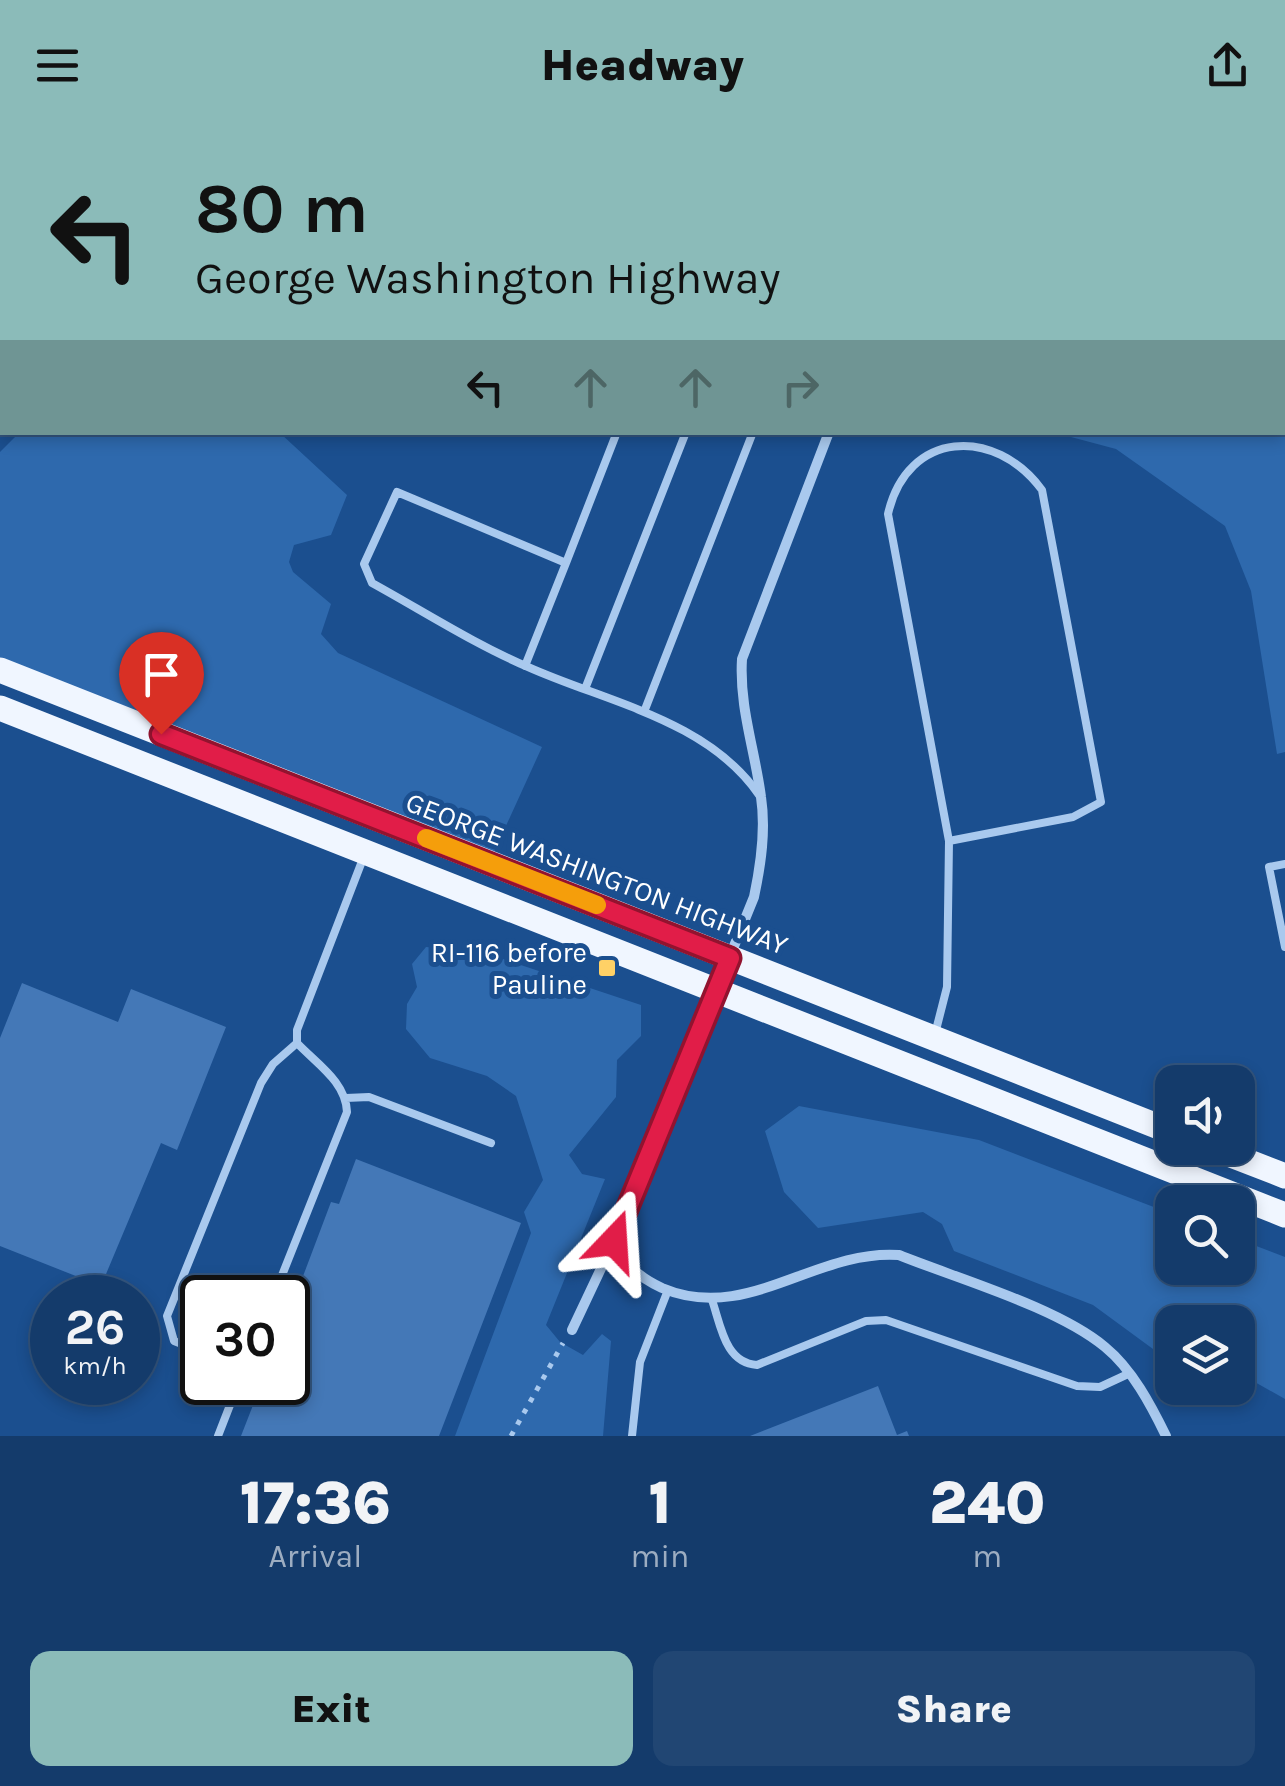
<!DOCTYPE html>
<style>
:root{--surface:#143b6b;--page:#214673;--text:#f1f3f6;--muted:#9dadc1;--line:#33557e;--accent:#8bbbb9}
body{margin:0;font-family:Karla,sans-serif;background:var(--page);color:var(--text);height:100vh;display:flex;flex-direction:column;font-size:38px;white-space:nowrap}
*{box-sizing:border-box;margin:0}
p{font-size:32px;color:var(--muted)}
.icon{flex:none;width:55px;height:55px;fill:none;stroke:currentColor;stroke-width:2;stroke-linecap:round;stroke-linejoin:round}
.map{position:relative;height:1306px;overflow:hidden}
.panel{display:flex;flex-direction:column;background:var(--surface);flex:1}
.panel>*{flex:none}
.guide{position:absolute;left:0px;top:0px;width:1285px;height:305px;box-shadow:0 5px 15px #0003,0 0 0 2px var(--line);background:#8bbbb9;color:#111;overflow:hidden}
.buttons{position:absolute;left:1155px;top:935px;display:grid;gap:20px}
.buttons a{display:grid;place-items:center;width:100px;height:100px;border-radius:20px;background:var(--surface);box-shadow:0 5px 15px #0003,0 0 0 2px var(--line);font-size:50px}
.speed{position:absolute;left:30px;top:1145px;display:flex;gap:20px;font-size:50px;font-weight:700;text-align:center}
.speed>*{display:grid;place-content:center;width:130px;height:130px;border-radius:50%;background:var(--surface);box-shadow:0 5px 15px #0003,0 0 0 2px var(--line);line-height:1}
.speed small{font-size:25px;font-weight:400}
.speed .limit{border:5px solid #111;border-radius:15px;background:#fff;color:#111}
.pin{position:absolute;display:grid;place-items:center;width:85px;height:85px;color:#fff;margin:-102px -42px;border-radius:50% 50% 50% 0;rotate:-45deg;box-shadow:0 0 10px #0007}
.pin .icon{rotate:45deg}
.me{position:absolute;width:110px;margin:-55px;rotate:20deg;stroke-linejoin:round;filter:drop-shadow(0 0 8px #0008)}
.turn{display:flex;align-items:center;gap:35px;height:210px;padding:0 30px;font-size:45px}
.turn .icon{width:130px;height:130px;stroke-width:2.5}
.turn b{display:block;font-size:70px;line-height:85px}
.lanes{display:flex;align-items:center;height:95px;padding:0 30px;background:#0003;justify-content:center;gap:50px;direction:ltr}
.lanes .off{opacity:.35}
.eta{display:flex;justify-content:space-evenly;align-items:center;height:170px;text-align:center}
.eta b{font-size:60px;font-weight:800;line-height:70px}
.action{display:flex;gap:20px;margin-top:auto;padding:20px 30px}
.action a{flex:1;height:115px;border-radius:20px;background:var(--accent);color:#111;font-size:40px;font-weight:800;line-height:115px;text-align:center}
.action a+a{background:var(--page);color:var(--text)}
header{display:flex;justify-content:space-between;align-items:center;height:130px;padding:0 30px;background:var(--accent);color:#111;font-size:45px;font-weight:800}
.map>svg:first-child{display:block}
</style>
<header><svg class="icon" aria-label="menu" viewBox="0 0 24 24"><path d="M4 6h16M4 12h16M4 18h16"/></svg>Headway<svg class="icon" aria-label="share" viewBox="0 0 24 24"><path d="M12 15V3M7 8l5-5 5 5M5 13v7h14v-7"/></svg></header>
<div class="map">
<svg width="1285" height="1306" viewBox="0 0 1285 1306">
<rect width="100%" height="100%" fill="#1b4f8f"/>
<path fill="#2e69ad" d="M54,0H1285V622L1277,624L1251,461L1225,396L1116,319L1056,303L1282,302V2Z
M19,303H280L347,365L331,405L294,415L289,432L293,442L331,474L321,504L338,523L542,617L494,722L0,529V322Z
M426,817L479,821L641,875V906L617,930L616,967L569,1025L582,1044L605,1049L546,1195L560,1212L583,1225L602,1204L611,1211L603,1306H455L531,1103L524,1082L543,1050L516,966L487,946L430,928L406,899L407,874L417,857L412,834Z
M799,976L979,1010L1172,1084V1138H1238V1109L1285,1127V1269L1253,1251H1238V1192H1172V1239L1168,1230L1093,1175L954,1121L942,1094L923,1082L818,1098L784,1062L765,1001Z"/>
<path fill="#4478b7" d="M22,853L118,892L131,859L226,897L177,1020L161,1013L101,1156L0,1116V908Z
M356,1029L521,1093L439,1306H241L262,1252H288V1186L331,1072L339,1074Z
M878,1256L897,1305L907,1301L909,1306H750Z"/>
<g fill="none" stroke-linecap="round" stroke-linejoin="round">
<path stroke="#a9c9ee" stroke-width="5" stroke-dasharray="5 8" stroke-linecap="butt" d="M511,1306L563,1213"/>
<path stroke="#a9c9ee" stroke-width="8" d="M566,433L617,302
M525,536L566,433L397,362L364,434L372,453C423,481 474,514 528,537C606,572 708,590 759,665
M585,559L686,302
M644,582L753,302
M1285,734L1269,737L1285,817
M935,904L947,857L949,711L888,384C907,300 995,296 1042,360L1101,672L1073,687L949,711
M346,968L369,967L491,1013
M273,1168L347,982C346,952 317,934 297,913V900L364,726
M712,1170C721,1196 725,1233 757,1235L866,1191L886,1190L1077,1256L1100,1257L1128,1244
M202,1222L174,1211L167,1186L261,953L273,934L297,913
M218,1306L239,1252
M632,1306L640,1232L668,1160"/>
<path stroke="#a9c9ee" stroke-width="10" d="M1039,2L1044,0
M829,302L742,529C739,577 755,620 761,667C766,700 761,734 754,767L614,1111C625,1134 638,1147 662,1158C747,1194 815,1119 899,1125C958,1149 1057,1177 1105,1217C1132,1239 1151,1275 1166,1306
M572,1200L614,1111"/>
<path stroke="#f0f6ff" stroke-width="25" d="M0,540L1172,1002
M0,578L1285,1085
M1213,1018L1285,1046"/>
</g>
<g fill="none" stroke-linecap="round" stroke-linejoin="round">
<g stroke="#92132f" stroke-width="25">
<path id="route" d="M161,604L730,828L614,1111"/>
</g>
<use href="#route" stroke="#e11d48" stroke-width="18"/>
<path stroke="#f59e0b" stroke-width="18" d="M426,708L597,775"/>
</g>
<rect fill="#ffd166" stroke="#1b4f8f" stroke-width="4" x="597" y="828" width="20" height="20" rx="5"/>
<g text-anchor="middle" stroke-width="10" stroke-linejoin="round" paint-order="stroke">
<g font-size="28" fill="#fff" stroke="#1b4f8f">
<text transform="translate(597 743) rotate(21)" y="10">GEORGE WASHINGTON HIGHWAY</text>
</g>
<g font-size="28" fill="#fff" stroke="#1b4f8f" text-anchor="end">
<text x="587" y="832">RI-116 before<tspan x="587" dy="32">Pauline</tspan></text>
</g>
</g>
</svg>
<div class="buttons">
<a><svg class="icon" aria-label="sound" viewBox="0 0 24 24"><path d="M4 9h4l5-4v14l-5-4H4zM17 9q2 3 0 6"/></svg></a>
<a><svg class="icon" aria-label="search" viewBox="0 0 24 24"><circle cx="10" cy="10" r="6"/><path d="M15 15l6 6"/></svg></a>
<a><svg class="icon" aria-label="layers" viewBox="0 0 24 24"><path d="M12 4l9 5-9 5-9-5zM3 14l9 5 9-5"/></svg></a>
</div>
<div class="speed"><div>26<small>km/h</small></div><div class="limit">30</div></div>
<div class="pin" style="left:161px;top:604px;background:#d93025"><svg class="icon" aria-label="arrive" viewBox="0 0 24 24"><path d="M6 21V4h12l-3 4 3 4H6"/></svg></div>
<svg class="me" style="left:614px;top:1111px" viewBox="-20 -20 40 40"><path d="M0-17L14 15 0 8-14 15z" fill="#e11d48" stroke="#fff" stroke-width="4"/></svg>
<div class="guide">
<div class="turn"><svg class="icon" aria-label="left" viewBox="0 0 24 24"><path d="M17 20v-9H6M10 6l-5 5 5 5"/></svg><div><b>80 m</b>George Washington Highway</div></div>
<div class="lanes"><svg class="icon" aria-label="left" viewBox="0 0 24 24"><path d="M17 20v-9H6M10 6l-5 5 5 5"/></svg><svg class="icon off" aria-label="ahead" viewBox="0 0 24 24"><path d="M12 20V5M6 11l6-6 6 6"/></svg><svg class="icon off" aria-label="ahead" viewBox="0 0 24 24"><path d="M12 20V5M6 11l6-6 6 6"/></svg><svg class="icon off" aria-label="right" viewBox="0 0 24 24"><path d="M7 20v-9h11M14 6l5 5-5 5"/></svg></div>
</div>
</div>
<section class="panel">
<div class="eta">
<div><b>17:36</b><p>Arrival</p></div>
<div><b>1</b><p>min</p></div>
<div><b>240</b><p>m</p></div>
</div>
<div class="action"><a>Exit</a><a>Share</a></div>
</section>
